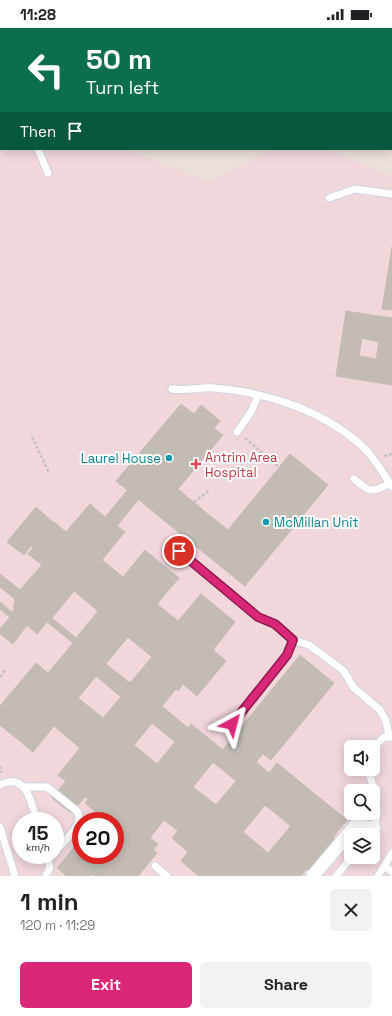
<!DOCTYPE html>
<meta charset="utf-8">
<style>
:root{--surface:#fff;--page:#f2f2f2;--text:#202124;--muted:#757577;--accent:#db2777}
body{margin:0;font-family:"Space Grotesk",sans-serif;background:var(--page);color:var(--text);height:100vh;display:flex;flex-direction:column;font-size:15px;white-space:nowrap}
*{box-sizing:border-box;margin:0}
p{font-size:13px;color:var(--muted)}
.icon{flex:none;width:22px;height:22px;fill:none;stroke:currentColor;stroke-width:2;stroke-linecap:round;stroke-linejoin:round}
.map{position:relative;height:848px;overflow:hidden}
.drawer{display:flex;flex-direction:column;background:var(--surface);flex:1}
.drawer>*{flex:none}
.hud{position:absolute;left:0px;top:0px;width:392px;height:122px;box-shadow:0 2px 10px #0003;background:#0b6e4f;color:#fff;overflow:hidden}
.controls{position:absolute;left:344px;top:712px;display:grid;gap:8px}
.controls a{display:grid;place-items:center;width:36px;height:36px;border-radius:6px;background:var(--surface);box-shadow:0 2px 10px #0003;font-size:20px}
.speed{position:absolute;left:12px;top:784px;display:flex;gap:8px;font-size:20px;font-weight:700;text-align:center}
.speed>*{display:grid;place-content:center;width:52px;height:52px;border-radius:50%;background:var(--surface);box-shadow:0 2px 10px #0003;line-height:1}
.speed small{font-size:10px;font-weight:400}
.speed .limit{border:6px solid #d22;background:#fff;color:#111}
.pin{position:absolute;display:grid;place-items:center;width:34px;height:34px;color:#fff;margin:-17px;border:2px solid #fff;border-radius:50%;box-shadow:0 1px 4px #0007}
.me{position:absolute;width:44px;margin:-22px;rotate:38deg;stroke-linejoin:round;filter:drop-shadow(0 0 3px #0008)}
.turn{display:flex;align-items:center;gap:14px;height:84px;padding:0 20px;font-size:18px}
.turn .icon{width:52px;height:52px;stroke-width:2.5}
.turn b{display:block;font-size:28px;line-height:34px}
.then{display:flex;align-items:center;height:38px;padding:0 20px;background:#0003;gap:8px;font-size:15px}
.round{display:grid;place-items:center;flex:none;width:42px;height:42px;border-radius:6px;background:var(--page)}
.summary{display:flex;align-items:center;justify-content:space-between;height:68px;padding:0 20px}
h1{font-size:24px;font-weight:700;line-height:30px}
.primary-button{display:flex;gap:8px;margin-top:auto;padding:8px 20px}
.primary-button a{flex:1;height:46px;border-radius:6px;background:var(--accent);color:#fff;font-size:16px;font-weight:700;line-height:46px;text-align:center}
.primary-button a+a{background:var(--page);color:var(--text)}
.status{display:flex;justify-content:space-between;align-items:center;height:28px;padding:0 20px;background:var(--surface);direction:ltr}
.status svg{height:11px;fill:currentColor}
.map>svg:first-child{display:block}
</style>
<div class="status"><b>11:28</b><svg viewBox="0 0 49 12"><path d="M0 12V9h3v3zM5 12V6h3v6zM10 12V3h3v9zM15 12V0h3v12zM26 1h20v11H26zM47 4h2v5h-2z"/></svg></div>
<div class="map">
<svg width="392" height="848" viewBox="0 0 392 848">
<rect width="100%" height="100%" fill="#eae0d9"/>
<path fill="#f1d6da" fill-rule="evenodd" d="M0,71L1,121H125L210,154L273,121H325L392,148V848H0ZM351,719H373V741H351ZM351,763H373V785H351ZM21,793H55V827H21ZM81,793H115V827H81ZM351,807H373V829H351Z"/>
<path fill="#c2bcb5" stroke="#c5bcb3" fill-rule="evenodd" d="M392,219V282L382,281Z
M346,283L392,290V357L336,348ZM362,310L379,314L376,331L359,328Z
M181,376L194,386L201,377L220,393L214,400L223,407L178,461L209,487L188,512L116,453Z
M290,426L328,457L245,558L188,512L209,487L228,502Z
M127,463L138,472L117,498L125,504L102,532L123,549L145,522L179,550L157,576L178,593L201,566L235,594L213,622L226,633L197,668L183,656L178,663L176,661L162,678L188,700L191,696L223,722L193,759L206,769L178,803L164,792L150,810L158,816L153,822L157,825L138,848H95L93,846L91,848H67L57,840L81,811V827H115V793H107L85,775L88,771L58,747L80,720L54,698L33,724L0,697V678L36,635L48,645L73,615L47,594L37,606L27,597L24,601L0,581V574L13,585L15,571L0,559V546L20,562L42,537L28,526L33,520L31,518L24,527L7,514L36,479L53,494L43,506L54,494L66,504L90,476L105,489ZM74,563L98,583L76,610L52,590ZM128,609L152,629L130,655L106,636ZM96,648L121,669L103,690L78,670ZM152,695L175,714L157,736L134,717Z
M10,589L24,601L13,616L0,606V601Z
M300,627L334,655L271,732L263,726L256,734L269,745L277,735L347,792L301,848H199L181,833L188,824L172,810L206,769L216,777L236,753L213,734ZM265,777L291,798L268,825L243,804Z
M66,753L85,769L71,785L52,770Z
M333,809L339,814L313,846L307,841Z"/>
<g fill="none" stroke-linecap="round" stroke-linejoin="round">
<g stroke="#ced4e0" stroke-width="9">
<path id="lane" d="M0,115L1,114
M38,121L48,145
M329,170L355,161L392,166
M172,361C186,363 200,359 214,360C267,364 325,383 364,420C375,431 384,446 392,459
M237,404L251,384L258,368
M354,451C370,464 371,466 390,455
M179,523L258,589L275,597L293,612L309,617L344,643L353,659L380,682L386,693L389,708
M232,695L287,627L293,612
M373,720L384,709H392
M368,741C374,763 384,786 370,807
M0,757C26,743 32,776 37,793
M24,759H47L77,783C85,796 63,814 55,824
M0,799L15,848
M155,838L167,848
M385,838L392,844
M46,848L50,839L47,827
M336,848L352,829
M378,848L392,825"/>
</g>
<g stroke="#ced4e0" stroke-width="15">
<path id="street" d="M313,848L355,798L374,800"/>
</g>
<path stroke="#c3c3c3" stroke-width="2.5" stroke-dasharray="3 2" stroke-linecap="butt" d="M32,409L49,444
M245,410L279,439
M384,428L392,426
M194,474L210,462
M0,649L5,642
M0,738L1,745"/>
<use href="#lane" stroke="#fff" stroke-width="7"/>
<use href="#street" stroke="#fff" stroke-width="13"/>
</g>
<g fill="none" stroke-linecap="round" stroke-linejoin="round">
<g stroke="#8e194d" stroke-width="10">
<path id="route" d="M179,523L258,589L275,596L293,612L287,627L232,696"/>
</g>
<use href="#route" stroke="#db2777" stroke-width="7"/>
</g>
<g fill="#0f9aa8" stroke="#fff" stroke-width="1.5">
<circle cx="169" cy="430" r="4"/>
<circle cx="266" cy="494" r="4"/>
</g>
<path fill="#e0444e" stroke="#fff" stroke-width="1.5" d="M194 430h4v4h4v4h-4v4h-4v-4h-4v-4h4z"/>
<g text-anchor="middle" stroke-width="4" stroke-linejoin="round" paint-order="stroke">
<g font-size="13" fill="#be3a42" stroke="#fff" text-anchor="start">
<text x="205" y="434">Antrim Area<tspan x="205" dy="15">Hospital</tspan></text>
</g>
<g font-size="13" fill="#0d838f" stroke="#fff" text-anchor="end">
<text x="161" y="435">Laurel House</text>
<text x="274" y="499" text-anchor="start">McMillan Unit</text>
</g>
</g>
</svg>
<div class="controls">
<a><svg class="icon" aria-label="sound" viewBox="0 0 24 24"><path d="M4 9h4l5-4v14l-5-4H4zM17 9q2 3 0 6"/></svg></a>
<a><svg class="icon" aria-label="search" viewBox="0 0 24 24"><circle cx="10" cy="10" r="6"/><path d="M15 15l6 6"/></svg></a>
<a><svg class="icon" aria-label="layers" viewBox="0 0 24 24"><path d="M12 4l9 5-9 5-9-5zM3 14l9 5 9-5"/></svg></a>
</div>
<div class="speed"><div>15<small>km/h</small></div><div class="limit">20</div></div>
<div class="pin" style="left:179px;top:523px;background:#d93025"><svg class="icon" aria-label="arrive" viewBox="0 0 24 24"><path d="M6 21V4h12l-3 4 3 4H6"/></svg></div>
<svg class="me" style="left:232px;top:696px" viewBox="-20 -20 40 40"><path d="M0-17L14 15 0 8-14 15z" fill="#db2777" stroke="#fff" stroke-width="4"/></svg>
<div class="hud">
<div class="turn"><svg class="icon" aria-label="left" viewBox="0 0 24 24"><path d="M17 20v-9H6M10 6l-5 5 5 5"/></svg><div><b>50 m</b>Turn left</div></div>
<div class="then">Then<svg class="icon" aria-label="arrive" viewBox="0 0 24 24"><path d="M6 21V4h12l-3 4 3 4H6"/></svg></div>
</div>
</div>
<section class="drawer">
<div class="summary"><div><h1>1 min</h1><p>120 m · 11:29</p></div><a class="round"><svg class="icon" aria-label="close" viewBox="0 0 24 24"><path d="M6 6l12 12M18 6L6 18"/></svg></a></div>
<div class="primary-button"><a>Exit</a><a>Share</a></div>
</section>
